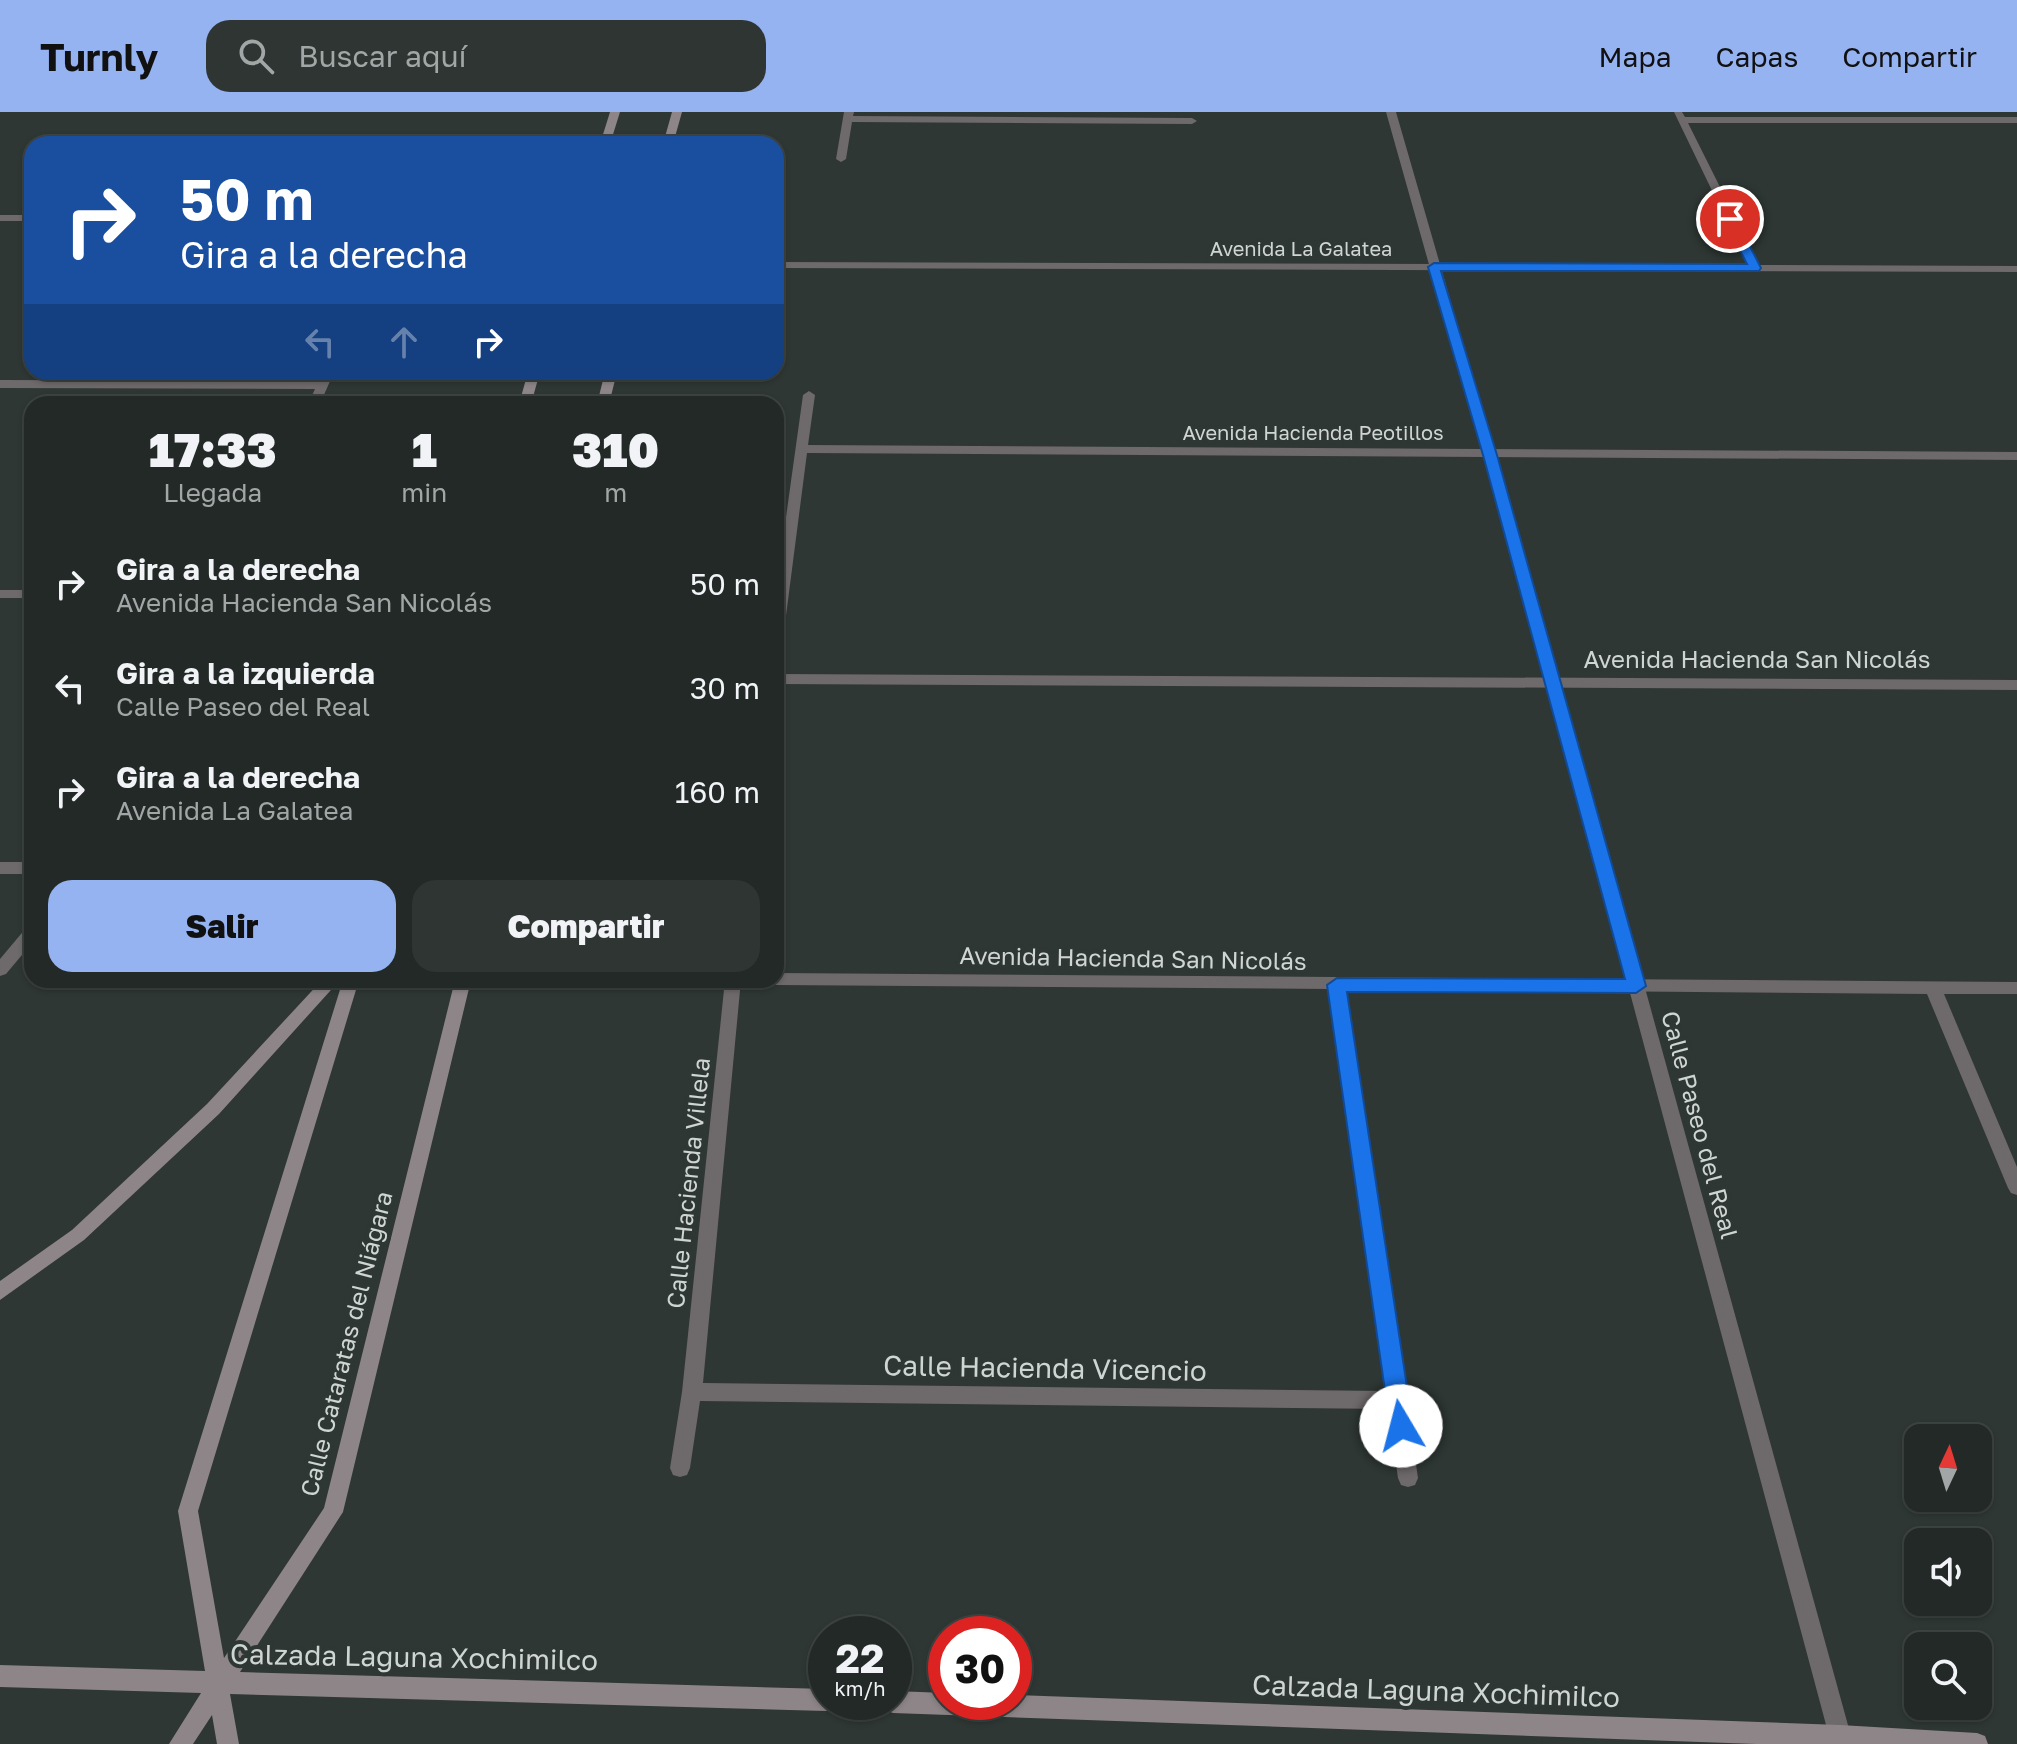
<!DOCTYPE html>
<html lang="es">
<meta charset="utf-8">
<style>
:root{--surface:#222926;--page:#2e3532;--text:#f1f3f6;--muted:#a2a6a7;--line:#3f4543;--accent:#95b2f1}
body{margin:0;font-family:"Golos Text",sans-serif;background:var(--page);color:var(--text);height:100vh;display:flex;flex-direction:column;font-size:30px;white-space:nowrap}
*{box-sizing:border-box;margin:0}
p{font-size:26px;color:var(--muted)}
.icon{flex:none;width:44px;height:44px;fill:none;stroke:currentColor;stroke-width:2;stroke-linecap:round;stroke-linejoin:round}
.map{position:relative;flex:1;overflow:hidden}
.details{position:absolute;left:24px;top:284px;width:760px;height:592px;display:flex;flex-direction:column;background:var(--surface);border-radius:24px;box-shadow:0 2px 6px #0004,0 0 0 2px var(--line)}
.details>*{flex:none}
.guide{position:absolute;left:24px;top:24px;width:760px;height:244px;border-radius:24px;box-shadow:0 2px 6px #0004,0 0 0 2px var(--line);background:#1a4fa0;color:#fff;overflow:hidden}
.needle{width:52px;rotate:4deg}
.tools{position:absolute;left:1904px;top:1312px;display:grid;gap:16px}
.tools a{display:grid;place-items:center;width:88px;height:88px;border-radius:16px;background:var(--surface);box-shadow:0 2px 6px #0004,0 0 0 2px var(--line);font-size:40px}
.speed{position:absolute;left:808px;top:1504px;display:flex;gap:16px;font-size:40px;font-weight:700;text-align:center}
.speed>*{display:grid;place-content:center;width:104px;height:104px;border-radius:50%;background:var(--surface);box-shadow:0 2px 6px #0004,0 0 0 2px var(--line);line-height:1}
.speed small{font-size:20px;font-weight:400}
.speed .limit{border:12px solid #d22;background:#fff;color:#111}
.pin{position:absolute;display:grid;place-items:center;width:68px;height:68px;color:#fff;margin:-34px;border:4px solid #fff;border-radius:50%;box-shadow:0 2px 8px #0007}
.me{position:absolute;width:88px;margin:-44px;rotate:352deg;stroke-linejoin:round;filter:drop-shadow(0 0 6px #0008)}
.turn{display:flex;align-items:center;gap:28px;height:168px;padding:0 24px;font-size:36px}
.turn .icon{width:104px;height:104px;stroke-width:2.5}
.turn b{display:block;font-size:56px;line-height:68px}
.lanes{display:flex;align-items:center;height:76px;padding:0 24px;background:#0003;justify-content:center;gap:40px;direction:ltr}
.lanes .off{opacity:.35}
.eta{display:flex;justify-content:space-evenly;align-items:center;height:136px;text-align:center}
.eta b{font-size:48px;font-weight:800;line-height:56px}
.button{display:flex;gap:16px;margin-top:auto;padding:16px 24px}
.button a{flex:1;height:92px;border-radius:24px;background:var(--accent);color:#111;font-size:32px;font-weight:800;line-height:92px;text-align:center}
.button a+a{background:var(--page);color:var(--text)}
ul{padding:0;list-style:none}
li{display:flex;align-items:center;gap:24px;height:104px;padding:0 24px}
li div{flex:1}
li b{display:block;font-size:30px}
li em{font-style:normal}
header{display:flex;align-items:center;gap:48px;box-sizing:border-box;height:112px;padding:0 40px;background:var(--accent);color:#111}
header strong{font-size:38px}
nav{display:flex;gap:44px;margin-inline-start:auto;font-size:28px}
.search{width:560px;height:72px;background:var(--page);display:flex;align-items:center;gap:20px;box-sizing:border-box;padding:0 28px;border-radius:24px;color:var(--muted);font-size:30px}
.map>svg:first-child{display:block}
</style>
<header>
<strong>Turnly</strong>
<div class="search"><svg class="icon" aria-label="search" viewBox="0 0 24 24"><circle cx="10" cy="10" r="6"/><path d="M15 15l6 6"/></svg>Buscar aquí</div>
<nav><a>Mapa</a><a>Capas</a><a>Compartir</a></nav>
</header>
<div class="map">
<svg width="2017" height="1632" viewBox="0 0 2017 1632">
<rect width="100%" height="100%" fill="#2e3733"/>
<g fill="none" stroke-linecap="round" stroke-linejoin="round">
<path fill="#6e696a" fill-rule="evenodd" d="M844,0H854L853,4L1192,6L1197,9L1192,12L852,10L846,47L841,50L836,47Z
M1674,0H1682L1685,5H2017V11H1688L1759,153L2017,154V160L776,156V150L1748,153Z
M0,103H32V109H0Z
M322,260H334L320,292H308L315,277L0,276V268L318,269Z
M809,279L815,283L808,333L2017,340V348L807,341L783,527L776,531V477L803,283Z
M0,478H32V486H0Z
M776,562L2017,568V578L776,572Z
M0,750H32V762H0Z
M32,814V831L6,862L0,864V847L26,816Z
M776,861L2017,870V882H1944L2017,1055V1083L2011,1081L2008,1076L1927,882L1346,877L1418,1366L1415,1373L1408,1375L1401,1373L1398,1366L1388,1297L700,1289L690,1356L687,1363L680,1365L673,1363L670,1356L682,1280L725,868H741L703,1271L1386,1279L1329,877L776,873L768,868H776Z"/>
<path fill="#6e696a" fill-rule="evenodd" d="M1386,0H1396L1561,571L1851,1624L1847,1632H1832L1829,1624L1547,571Z"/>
<path fill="#8d8587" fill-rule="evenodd" d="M610,0H620L610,32H600Z
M672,0H682L673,32H663Z
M528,260H540L531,292H519Z
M605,260H617L609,292H597Z
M322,868H340L219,1002L84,1128L0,1188V1169L72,1118L207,992Z
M343,868H359L198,1399L224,1546L324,1396L455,868H471L343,1400L240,1560L826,1577V1590H836L834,1596L826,1599L230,1582L239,1632H217L212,1603L193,1632H169L201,1581L0,1575V1553L205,1559L178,1399Z
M894,1579L946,1581V1590H1014V1583L1840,1613L1977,1621L1985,1624L1988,1632H1756L893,1601L885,1598L882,1590H894Z"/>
</g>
<path fill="#1a73e8" stroke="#114b97" stroke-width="2" d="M1730,103L1736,107L1761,156L1759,159H1441L1497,343L1646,874L1636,881L1347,880L1413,1314L1409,1321L1401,1324L1393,1321L1390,1314L1327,873L1337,866L1625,867L1483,343L1428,155L1434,151L1747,152L1724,107Z"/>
<g text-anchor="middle" stroke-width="8" stroke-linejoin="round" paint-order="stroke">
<g font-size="20" fill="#cfd5d2" stroke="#2e3733">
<text x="1301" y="144">Avenida La Galatea</text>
<text x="1313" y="328">Avenida Hacienda Peotillos</text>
</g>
<g font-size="24" fill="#cfd5d2" stroke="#2e3733">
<text x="1757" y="556">Avenida Hacienda San Nicolás</text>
<text transform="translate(1133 847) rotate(1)" y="8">Avenida Hacienda San Nicolás</text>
<text transform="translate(1699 1013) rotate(75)" y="8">Calle Paseo del Real</text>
<text transform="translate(689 1071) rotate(-84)" y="8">Calle Hacienda Villela</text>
<text transform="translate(347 1232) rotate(-76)" y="8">Calle Cataratas del Niágara</text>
</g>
<g font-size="28" fill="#cfd5d2" stroke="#2e3733">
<text transform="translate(1045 1256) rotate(1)" y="10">Calle Hacienda Vicencio</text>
<text transform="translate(414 1545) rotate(1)" y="10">Calzada Laguna Xochimilco</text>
<text transform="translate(1436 1579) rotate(2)" y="10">Calzada Laguna Xochimilco</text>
</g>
</g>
</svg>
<div class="tools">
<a><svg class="needle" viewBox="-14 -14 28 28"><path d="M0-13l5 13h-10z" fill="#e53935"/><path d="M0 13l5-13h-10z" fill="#a2a6a7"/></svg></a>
<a><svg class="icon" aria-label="sound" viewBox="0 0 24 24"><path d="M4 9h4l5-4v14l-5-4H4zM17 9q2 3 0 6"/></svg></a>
<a><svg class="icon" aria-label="search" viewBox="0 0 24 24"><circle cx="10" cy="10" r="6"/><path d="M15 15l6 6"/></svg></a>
</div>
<div class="speed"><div>22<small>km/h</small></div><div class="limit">30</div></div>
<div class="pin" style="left:1730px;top:107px;background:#d93025"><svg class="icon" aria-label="arrive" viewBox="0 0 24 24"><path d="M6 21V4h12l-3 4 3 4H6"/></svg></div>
<svg class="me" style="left:1401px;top:1314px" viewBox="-20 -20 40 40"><circle r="19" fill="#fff"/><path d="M0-13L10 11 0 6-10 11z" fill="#1a73e8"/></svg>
<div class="guide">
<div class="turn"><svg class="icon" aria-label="right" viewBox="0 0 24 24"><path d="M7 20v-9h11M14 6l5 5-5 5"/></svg><div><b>50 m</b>Gira a la derecha</div></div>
<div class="lanes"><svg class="icon off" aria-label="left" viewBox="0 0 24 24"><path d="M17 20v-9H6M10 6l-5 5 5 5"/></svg><svg class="icon off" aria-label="ahead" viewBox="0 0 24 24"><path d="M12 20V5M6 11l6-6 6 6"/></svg><svg class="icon" aria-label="right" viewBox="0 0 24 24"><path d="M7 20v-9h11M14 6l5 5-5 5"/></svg></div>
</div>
<section class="details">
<div class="eta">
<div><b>17:33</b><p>Llegada</p></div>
<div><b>1</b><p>min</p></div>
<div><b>310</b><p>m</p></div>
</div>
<ul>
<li><svg class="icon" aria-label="right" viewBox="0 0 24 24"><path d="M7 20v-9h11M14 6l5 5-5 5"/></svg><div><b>Gira a la derecha</b><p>Avenida Hacienda San Nicolás</p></div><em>50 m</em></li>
<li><svg class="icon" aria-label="left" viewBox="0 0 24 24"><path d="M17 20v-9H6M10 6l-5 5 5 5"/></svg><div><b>Gira a la izquierda</b><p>Calle Paseo del Real</p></div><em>30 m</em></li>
<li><svg class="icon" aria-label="right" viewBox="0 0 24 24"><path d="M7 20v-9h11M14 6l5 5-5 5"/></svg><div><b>Gira a la derecha</b><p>Avenida La Galatea</p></div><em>160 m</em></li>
</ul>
<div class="button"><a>Salir</a><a>Compartir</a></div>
</section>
</div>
